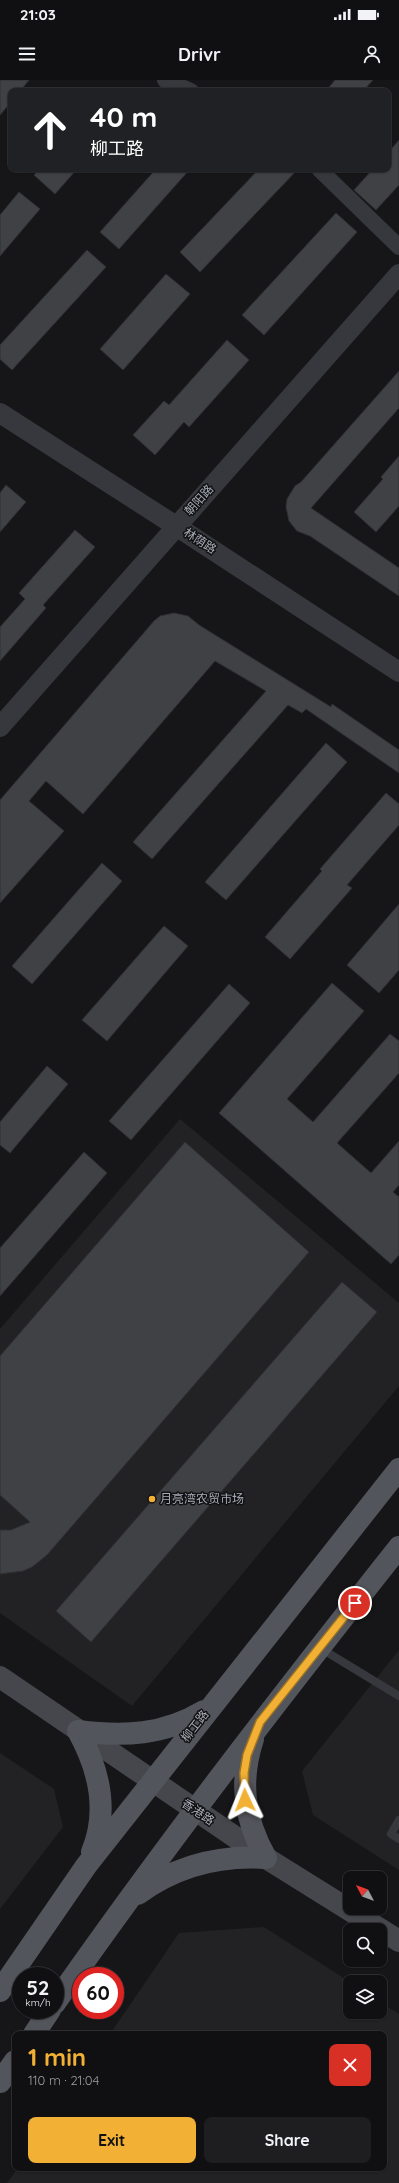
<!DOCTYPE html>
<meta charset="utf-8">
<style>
:root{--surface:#101012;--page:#1e1e20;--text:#f1f3f6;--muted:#9c9d9f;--line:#303032;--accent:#f2b134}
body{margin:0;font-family:Quicksand,"Noto Sans SC",sans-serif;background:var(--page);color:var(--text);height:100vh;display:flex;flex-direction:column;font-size:15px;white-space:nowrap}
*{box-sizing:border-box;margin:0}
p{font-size:13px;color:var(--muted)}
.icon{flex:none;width:22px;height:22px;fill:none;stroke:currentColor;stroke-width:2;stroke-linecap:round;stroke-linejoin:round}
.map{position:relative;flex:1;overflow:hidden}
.panel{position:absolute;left:12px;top:1951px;width:375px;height:140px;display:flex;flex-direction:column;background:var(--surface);border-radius:8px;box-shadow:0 1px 3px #0004,0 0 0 1px var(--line)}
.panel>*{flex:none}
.guide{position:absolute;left:8px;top:8px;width:383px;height:84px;border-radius:8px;box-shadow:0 1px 3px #0004,0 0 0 1px var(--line);background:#202124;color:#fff;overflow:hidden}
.needle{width:26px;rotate:311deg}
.controls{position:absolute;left:343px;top:1791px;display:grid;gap:8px}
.controls a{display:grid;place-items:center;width:44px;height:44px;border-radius:8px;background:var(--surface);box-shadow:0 1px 3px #0004,0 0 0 1px var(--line);font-size:20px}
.speed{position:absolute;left:12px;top:1887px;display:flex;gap:8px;font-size:20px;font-weight:700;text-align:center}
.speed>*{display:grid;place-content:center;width:52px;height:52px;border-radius:50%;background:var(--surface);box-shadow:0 1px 3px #0004,0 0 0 1px var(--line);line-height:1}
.speed small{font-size:10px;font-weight:400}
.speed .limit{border:6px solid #d22;background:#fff;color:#111}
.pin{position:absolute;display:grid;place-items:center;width:34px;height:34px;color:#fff;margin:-17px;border:2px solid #fff;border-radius:50%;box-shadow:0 1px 4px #0007}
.me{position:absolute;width:44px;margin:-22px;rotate:358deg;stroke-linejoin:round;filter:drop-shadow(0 0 3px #0008)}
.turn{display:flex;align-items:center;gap:14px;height:84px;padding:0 16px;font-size:18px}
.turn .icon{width:52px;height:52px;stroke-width:2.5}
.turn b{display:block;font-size:28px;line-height:34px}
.round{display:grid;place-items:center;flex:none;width:42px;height:42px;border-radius:8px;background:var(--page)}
.head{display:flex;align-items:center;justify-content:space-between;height:68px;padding:0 16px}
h1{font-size:24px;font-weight:700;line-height:30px;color:var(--accent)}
.action{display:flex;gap:8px;margin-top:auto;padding:8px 16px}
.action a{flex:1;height:46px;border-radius:8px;background:var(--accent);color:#111;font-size:16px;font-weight:700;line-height:46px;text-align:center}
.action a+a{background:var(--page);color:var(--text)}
.status{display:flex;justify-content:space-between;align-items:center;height:28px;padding:0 20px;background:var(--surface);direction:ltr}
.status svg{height:11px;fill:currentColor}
header{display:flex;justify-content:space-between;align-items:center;height:52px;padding:0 16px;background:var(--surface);font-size:18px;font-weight:700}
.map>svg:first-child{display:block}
</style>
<div class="status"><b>21:03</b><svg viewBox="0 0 49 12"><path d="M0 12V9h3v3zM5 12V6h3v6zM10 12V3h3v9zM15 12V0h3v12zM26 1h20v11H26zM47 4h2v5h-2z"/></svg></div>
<header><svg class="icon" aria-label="menu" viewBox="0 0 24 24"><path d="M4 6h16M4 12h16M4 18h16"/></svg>Drivr<svg class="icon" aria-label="person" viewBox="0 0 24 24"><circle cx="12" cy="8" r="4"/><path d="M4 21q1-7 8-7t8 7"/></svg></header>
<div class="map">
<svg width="399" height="2103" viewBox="0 0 399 2103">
<rect width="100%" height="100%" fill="#161618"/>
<path fill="#222225" d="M180,1039L399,1223V1306L132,1626L0,1533V1249Z
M399,1570V1790L313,1735L302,1691Z
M0,1673L54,1709L63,1747L0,1829Z
M264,1847L350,1902V1932H380V1922L399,1934V2103H7L18,2088H384V1954H110L179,1853Z"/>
<path fill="#404145" stroke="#303034" d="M0,0H29L20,11H11V22L0,35Z
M335,0H373L363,11H326Z
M399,60V105L376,130L354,110L373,89H388V73Z
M40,89H77L55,114L34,95Z
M156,89H190L119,169L100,152Z
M259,89H298L200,192L180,172Z
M19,112L40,129L0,176V135Z
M336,133L357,152L264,255L242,235Z
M87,170L106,187L12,290L0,279V265Z
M166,194L190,214L123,290L100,269Z
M227,260L249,280L189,347L184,342L155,375L133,355L164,321L169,325Z
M399,291V328L311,428L399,488V516L310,456L297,451L289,441L286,427L287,419L295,406L301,402Z
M399,376V426L376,452L354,432L383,399L381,397Z
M6,405L26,422L0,452V413Z
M75,450L95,467L43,525L46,528L0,581V547L25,519L19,513Z
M174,533L188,536L199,545L331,627L332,624L399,670V693L306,629L302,633L288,625L152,779L133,762L266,611L215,581L83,734L46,701L29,721L64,751L0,823V720L154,541L160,536Z
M326,663L347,682L226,820L205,802Z
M386,713L399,724V745L347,805L352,808L290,879L265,857L322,791L320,789Z
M102,783L122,801L32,904L12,886Z
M399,824V890L379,913L347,885Z
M164,846L188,866L107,961L82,940Z
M332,903L364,931L287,1019L313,1042L390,954L399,961V993L337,1063L371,1093L399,1061V1105L393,1112L399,1117V1175L391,1184L219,1033Z
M229,904L250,923L131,1060L109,1041Z
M47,986L68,1004L10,1073L0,1065V1042Z
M185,1062L309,1172L47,1475L32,1487L23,1491L0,1494V1450H11L30,1442L0,1415V1276Z
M84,1072L107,1093L0,1216V1168Z
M342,1202L377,1232L91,1562L56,1531Z"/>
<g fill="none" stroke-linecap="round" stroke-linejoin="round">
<path stroke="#37383d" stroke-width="8" d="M320,1568L399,1616
M399,1740L391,1754L399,1759"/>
<path stroke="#37383d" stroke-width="16" d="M165,0L191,11
M319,89L399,167"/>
<path stroke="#37383d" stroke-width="20" d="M0,333L176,446L399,592
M0,647L399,194"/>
<path stroke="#45474d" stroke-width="22" d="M0,1597L266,1778L399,1861"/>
<path stroke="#53555c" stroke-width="22" d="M78,1651C99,1689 109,1731 92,1772
M78,1651C124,1657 164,1655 204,1631
M253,1659C239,1702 244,1739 266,1778
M138,1814C176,1786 219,1775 266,1778
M0,1911L86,1786L399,1389
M55,1923C164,1767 281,1616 399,1467
M34,1954L50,1930
M0,2002L15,1981"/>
</g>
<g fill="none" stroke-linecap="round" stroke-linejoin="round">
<g stroke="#9d7322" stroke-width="10">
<path id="route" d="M245,1720L244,1693L247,1675L260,1642L355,1523"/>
</g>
<use href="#route" stroke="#f2b134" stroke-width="7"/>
</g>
<circle fill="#f2b134" stroke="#111113" stroke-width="1.5" cx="152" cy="1419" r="4"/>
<g text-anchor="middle" stroke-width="3" stroke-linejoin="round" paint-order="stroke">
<g font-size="12" fill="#a8adb8" stroke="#111113">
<text transform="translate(199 420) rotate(-48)" y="4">朝阳路</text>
<text transform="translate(200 461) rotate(33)" y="4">林荫路</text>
<text transform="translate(195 1646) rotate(-52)" y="4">柳工路</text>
<text transform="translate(198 1732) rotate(34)" y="4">香港路</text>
</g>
<g font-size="12" fill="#a8adb8" stroke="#111113" text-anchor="start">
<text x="160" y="1423">月亮湾农贸市场</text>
</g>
</g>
</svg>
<div class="controls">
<a><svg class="needle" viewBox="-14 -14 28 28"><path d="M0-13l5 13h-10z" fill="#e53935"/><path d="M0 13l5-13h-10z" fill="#9c9d9f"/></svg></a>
<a><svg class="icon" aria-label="search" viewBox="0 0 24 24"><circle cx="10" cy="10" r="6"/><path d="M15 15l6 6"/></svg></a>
<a><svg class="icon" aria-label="layers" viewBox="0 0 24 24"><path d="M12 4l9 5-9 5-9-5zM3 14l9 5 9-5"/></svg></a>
</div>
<div class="speed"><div>52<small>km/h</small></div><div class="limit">60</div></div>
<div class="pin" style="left:355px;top:1523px;background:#d93025"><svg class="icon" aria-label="arrive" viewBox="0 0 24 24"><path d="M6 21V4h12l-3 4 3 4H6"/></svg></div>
<svg class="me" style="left:245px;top:1720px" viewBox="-20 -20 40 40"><path d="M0-17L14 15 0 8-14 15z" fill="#f2b134" stroke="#fff" stroke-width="4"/></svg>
<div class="guide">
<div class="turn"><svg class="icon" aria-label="ahead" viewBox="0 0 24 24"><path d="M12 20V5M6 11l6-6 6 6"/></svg><div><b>40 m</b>柳工路</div></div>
</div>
<section class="panel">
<div class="head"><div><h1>1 min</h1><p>110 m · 21:04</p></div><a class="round" style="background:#d93025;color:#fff"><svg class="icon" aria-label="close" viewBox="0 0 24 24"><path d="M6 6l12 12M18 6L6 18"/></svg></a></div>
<div class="action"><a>Exit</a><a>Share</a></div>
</section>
</div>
